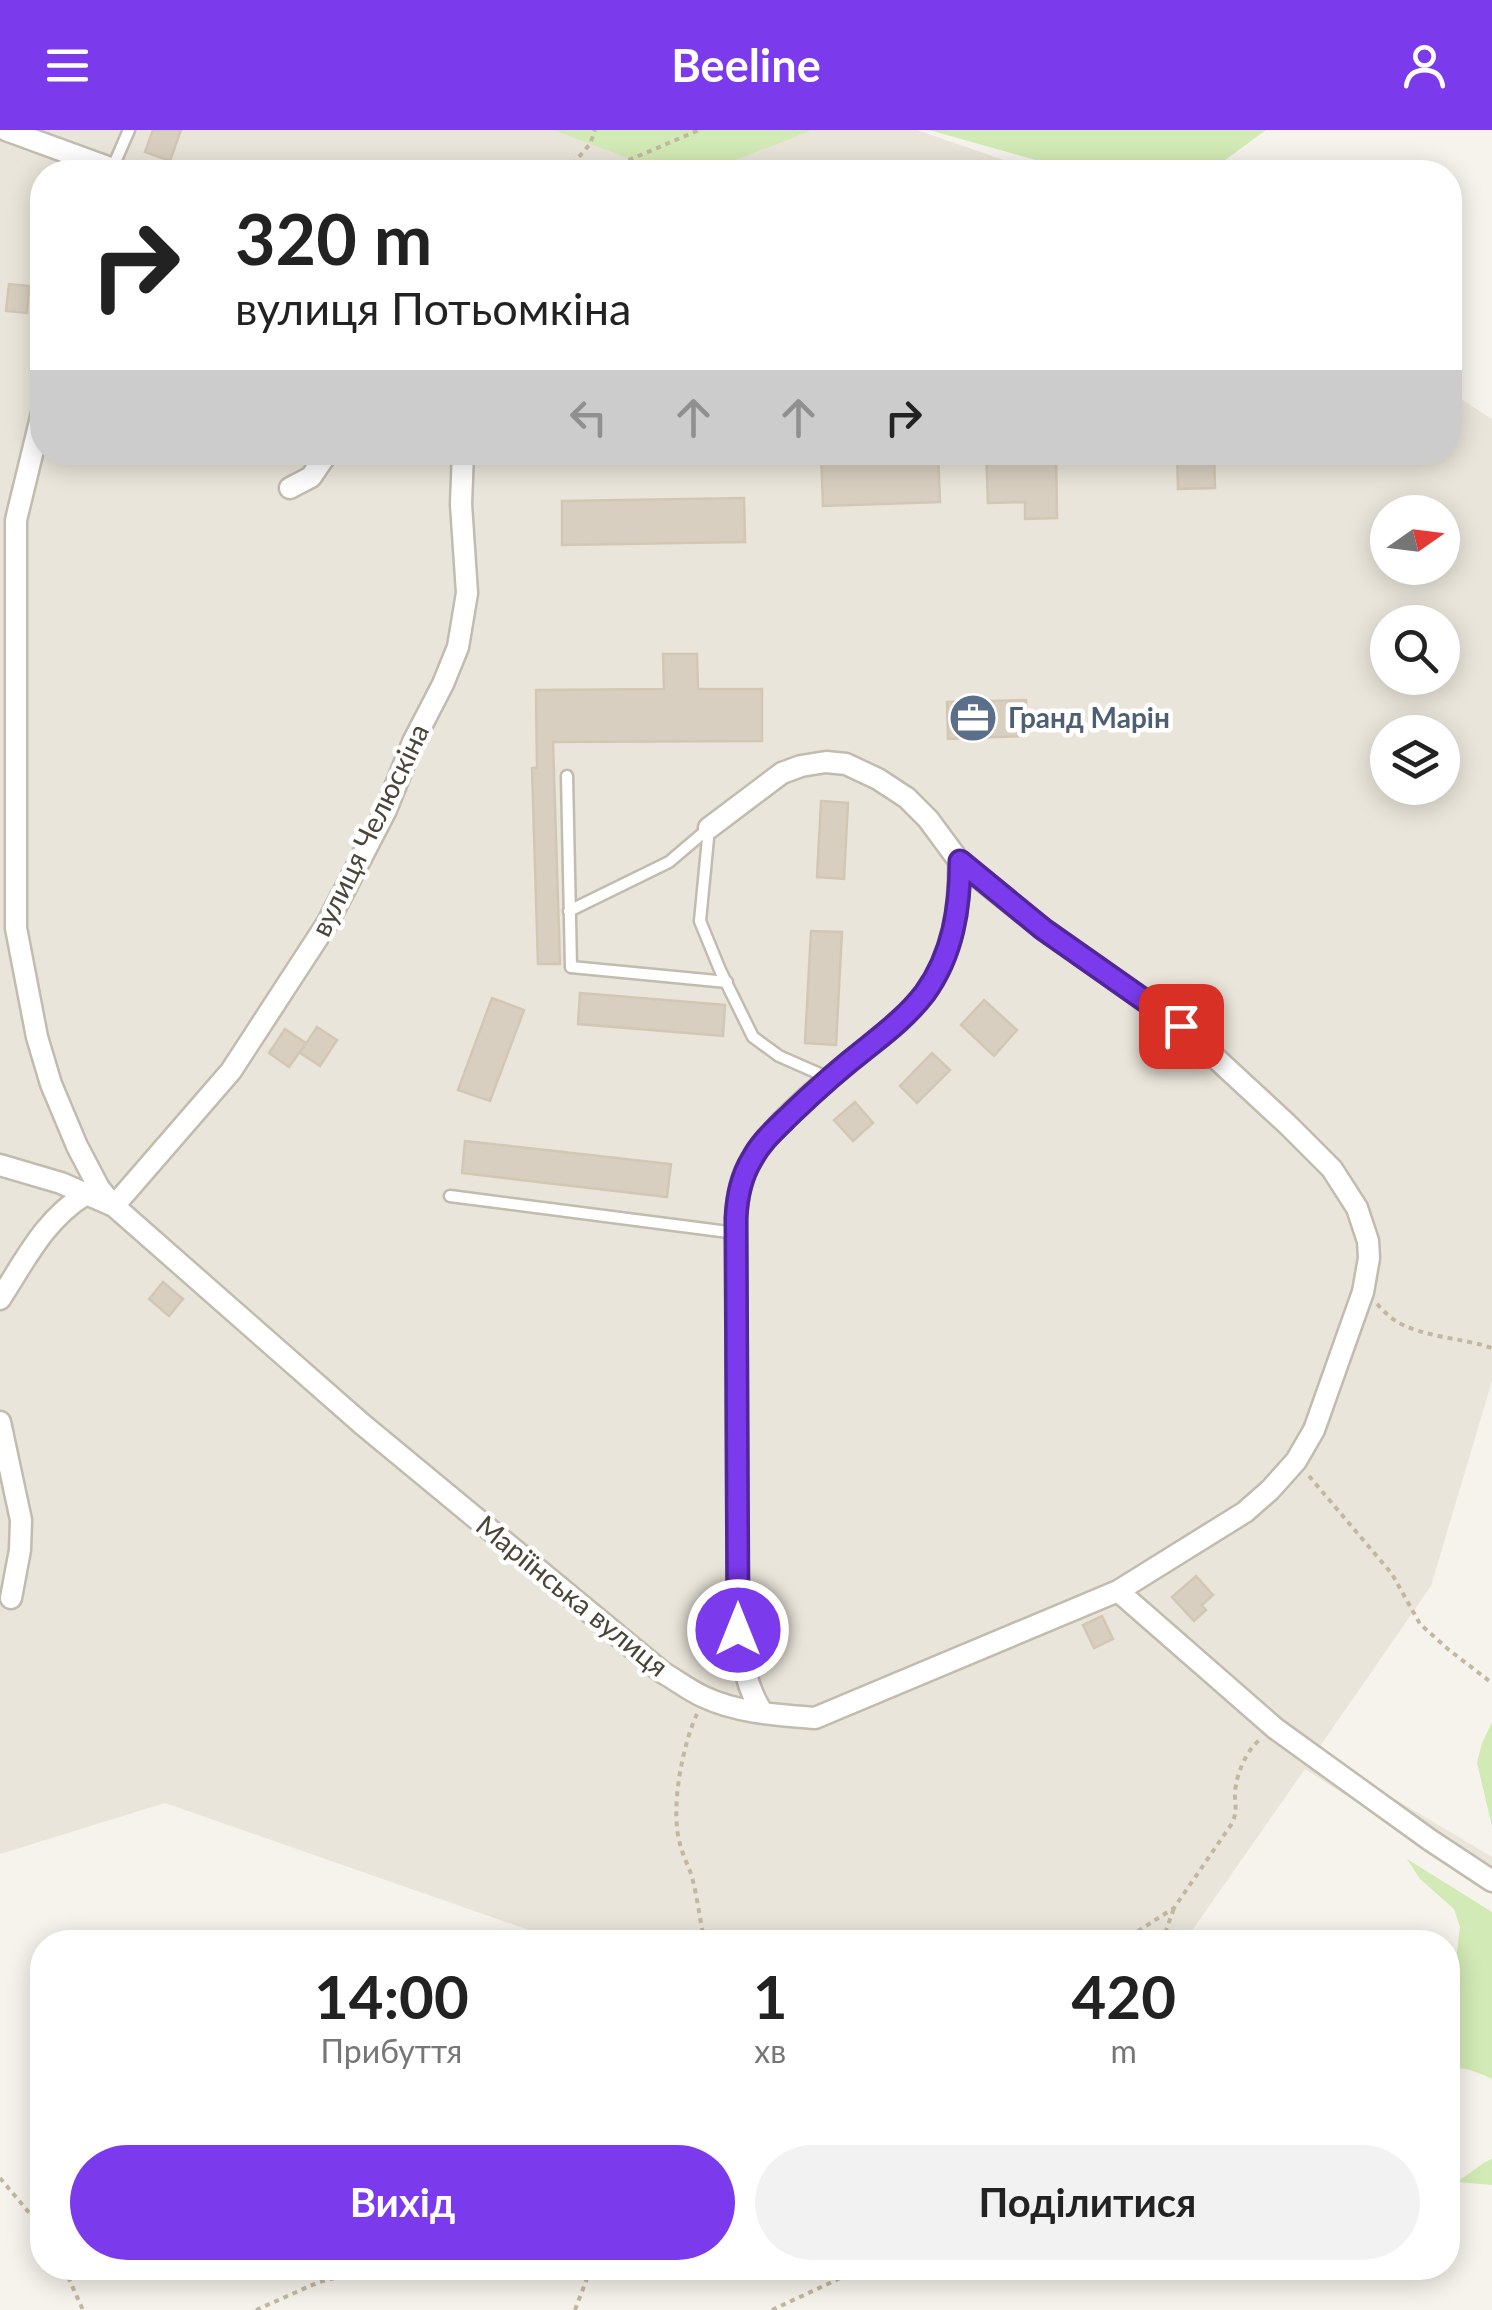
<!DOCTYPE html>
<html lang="uk">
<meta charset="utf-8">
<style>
:root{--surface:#fff;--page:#f2f2f2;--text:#222;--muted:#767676;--accent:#7c3aed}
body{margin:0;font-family:Lato,sans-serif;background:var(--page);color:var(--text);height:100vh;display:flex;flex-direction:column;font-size:38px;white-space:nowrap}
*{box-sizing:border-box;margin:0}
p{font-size:32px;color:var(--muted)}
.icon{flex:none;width:55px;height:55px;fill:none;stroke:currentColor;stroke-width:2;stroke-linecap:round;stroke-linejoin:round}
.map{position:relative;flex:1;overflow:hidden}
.side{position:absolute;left:30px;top:1800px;width:1430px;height:350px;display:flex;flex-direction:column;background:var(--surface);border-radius:40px;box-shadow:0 5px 25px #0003}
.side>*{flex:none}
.guide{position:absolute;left:30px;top:30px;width:1432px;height:305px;border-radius:40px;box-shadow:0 5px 25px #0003;background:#fff;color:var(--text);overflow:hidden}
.needle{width:65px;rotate:76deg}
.tools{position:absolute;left:1370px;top:365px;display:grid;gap:20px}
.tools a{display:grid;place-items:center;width:90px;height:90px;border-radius:50%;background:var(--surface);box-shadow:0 5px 25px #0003;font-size:50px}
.pin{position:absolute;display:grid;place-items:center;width:85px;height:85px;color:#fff;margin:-42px;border-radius:20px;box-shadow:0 5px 15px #0006}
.me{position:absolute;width:110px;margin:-55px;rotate:0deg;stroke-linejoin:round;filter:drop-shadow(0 0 8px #0008)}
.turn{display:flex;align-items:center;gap:35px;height:210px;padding:0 40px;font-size:45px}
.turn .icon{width:130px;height:130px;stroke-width:2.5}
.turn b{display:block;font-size:70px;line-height:85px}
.lanes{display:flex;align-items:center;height:95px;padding:0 40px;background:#0003;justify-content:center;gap:50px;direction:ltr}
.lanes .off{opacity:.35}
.eta{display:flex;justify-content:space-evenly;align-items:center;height:170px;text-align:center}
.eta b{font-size:60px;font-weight:700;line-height:70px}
.cta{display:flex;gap:20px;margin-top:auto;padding:20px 40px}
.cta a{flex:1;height:115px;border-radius:60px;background:var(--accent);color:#fff;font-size:40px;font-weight:700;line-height:115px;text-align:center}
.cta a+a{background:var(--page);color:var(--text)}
header{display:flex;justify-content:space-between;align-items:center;height:130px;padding:0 40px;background:var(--accent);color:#fff;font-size:45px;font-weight:700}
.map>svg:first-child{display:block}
</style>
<header><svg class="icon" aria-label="menu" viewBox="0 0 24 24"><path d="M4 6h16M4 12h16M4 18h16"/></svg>Beeline<svg class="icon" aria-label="person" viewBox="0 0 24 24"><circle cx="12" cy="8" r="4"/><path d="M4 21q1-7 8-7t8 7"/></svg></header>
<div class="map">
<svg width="1492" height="2180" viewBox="0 0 1492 2180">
<rect width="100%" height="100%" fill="#f6f3ec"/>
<path fill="#eae5da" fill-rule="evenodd" d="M0,0H802L798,6L813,0H917L1038,42H42V322H1450V262L1492,289V1251L1431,1456L1316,1622L1492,1727V1760L1305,1639L1184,1812H1141L1001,1804L955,1812H563L165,1673L0,1724ZM1388,382H1442V438H1388ZM1388,492H1442V548H1388ZM1388,602H1442V658H1388Z"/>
<path fill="#d2eab5" d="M553,0H813L704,42H665Z
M929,0H1266L1209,42H1078Z
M1492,1592V1696L1477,1633L1482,1613Z
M1407,1729L1492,1782V1949C1477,1942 1464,1937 1448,1938V1843L1455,1837L1460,1797L1454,1779L1420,1749Z
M1492,2029V2055L1457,2052L1485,2032Z"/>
<path fill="#d8cfc1" stroke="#d3c7b4" stroke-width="2.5" d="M153,0H181L170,31L145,22Z
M9,154L29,156L27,183L6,181Z
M821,322H938L940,372L823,376Z
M986,322H1056L1057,388L1025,389V372L988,373Z
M1177,322H1214L1215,358L1178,359Z
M744,368L745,412L562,415V371Z
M663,524H697L698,559H762V611L553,612L560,834H538L532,638H537L536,560L664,559Z
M1026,570L1027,606L948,609L947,572Z
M821,671L848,673L844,749L817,747Z
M811,801L842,802L836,915L805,913Z
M580,863L725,875L723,906L578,894Z
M492,868L524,880L490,971L458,960Z
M984,870L1017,900L994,926L961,895Z
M317,897L337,910L320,936L300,923Z
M285,899L306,913L289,937L269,923Z
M932,923L950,940L917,973L900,956Z
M855,972L873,993L853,1011L834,990Z
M465,1011L671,1034L667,1067L462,1043Z
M163,1152L183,1169L169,1186L149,1169Z
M1196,1446L1213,1465L1202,1475L1206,1480L1194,1491L1172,1467Z
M1102,1486L1113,1509L1094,1518L1083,1495Z"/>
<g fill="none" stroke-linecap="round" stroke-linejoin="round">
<g stroke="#c2bbae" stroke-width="15">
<path id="service" d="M112,39L129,0
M567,646L571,837L727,852
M709,698L700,791L720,840L753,907L779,926L829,948
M569,781L669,732L709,698
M450,1066L736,1103"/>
</g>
<g stroke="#c2bbae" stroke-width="25">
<path id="minor" d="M6,0L121,42
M42,283L16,390V798L37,907L51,954L77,1016L99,1058L112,1074
M290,358L311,347L328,322
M0,1035L61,1053L114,1076L362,1294L662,1542C676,1550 690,1561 704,1567C738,1583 778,1585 815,1588L1118,1461L1245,1382L1270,1360L1296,1331L1314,1300L1363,1162L1369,1128L1368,1111L1357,1078L1332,1039L1287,994L1181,896L1043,799L974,744L959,731L928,689L907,668L878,649L846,634L826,632L801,636L782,643L709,698
M114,1076L231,941L328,792L386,680L413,612L443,554L458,517L467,463L461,374L463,322
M0,1169C26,1129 44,1090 86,1064
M0,1292L21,1390L20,1420L11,1468
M1118,1461L1276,1599L1430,1710L1492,1751
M763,1583C746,1558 742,1529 738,1500L736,1103C736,1082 737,1062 745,1042C763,999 832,946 869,916C889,900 909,884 925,863C953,824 960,778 959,731"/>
</g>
<path stroke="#c4b79f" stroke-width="4" stroke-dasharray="5 5" stroke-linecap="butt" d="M566,42L590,14L595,0
M601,42L699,0
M1377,1174C1383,1180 1389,1187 1396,1191C1421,1207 1463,1208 1492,1218
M1309,1346L1392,1444L1420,1494L1449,1520L1492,1553
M697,1584C682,1616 670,1680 680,1714C683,1727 690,1738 693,1751C698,1771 700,1792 705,1812
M1121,1812L1174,1778L1233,1692C1236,1682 1236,1678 1235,1668C1234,1649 1246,1619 1261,1609
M1162,1812L1174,1778
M0,2048L42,2098
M64,2138L83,2180
M256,2180L319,2152L375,2138
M575,2180L591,2138
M772,2180L862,2138"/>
<use href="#service" stroke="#fff" stroke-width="10"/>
<use href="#minor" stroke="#fff" stroke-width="20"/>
</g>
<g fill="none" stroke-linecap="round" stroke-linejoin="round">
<g stroke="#51269a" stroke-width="25">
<path id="route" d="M738,1500L736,1088C737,1067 741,1047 752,1029C762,1010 778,997 793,982C817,959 842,937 869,916C889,900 909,884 925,863C953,824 960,778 960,731L1043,799L1181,896"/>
</g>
<use href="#route" stroke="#7c3aed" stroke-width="18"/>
</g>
<defs>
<g id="office-disc" transform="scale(2.5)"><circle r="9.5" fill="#5c6f8a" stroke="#fff"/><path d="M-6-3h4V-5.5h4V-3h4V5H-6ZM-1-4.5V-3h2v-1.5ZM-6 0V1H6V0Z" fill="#fff"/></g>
</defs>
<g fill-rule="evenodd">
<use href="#office-disc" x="973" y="588"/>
</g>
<g text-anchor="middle" stroke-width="9" stroke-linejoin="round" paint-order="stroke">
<g font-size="28" font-weight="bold" fill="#4e5e75" stroke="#fff" text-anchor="start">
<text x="1008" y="598">Гранд Марін</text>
</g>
<g font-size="28" fill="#4b4439" stroke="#fff">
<text transform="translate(370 700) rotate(-64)" y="10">вулиця Челюскіна</text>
<text transform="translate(572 1466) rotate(39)" y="10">Маріїнська вулиця</text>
</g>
</g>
</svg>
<div class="tools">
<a><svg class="needle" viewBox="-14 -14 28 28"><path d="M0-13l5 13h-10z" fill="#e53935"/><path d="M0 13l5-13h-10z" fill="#767676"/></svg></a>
<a><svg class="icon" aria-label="search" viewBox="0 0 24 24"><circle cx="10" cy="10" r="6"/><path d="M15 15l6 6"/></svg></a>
<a><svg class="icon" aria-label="layers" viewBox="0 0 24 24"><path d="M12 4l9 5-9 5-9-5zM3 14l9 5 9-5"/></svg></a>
</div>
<div class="pin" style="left:1181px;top:896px;background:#d93025"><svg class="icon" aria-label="arrive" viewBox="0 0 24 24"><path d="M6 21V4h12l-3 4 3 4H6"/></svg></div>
<svg class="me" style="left:738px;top:1500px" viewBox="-20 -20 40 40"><circle r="17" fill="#7c3aed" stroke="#fff" stroke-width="3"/><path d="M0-11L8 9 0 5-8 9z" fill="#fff"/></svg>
<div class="guide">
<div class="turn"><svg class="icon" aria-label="right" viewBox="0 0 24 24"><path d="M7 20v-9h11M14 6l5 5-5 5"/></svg><div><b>320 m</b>вулиця Потьомкіна</div></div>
<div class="lanes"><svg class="icon off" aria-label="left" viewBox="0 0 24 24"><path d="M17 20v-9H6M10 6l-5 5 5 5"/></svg><svg class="icon off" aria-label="ahead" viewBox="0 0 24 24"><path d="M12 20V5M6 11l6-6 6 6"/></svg><svg class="icon off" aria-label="ahead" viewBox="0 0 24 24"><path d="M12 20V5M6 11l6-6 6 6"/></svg><svg class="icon" aria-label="right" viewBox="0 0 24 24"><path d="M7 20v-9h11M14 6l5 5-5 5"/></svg></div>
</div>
<section class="side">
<div class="eta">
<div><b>14:00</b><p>Прибуття</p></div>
<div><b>1</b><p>хв</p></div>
<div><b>420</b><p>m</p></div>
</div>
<div class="cta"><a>Вихід</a><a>Поділитися</a></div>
</section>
</div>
